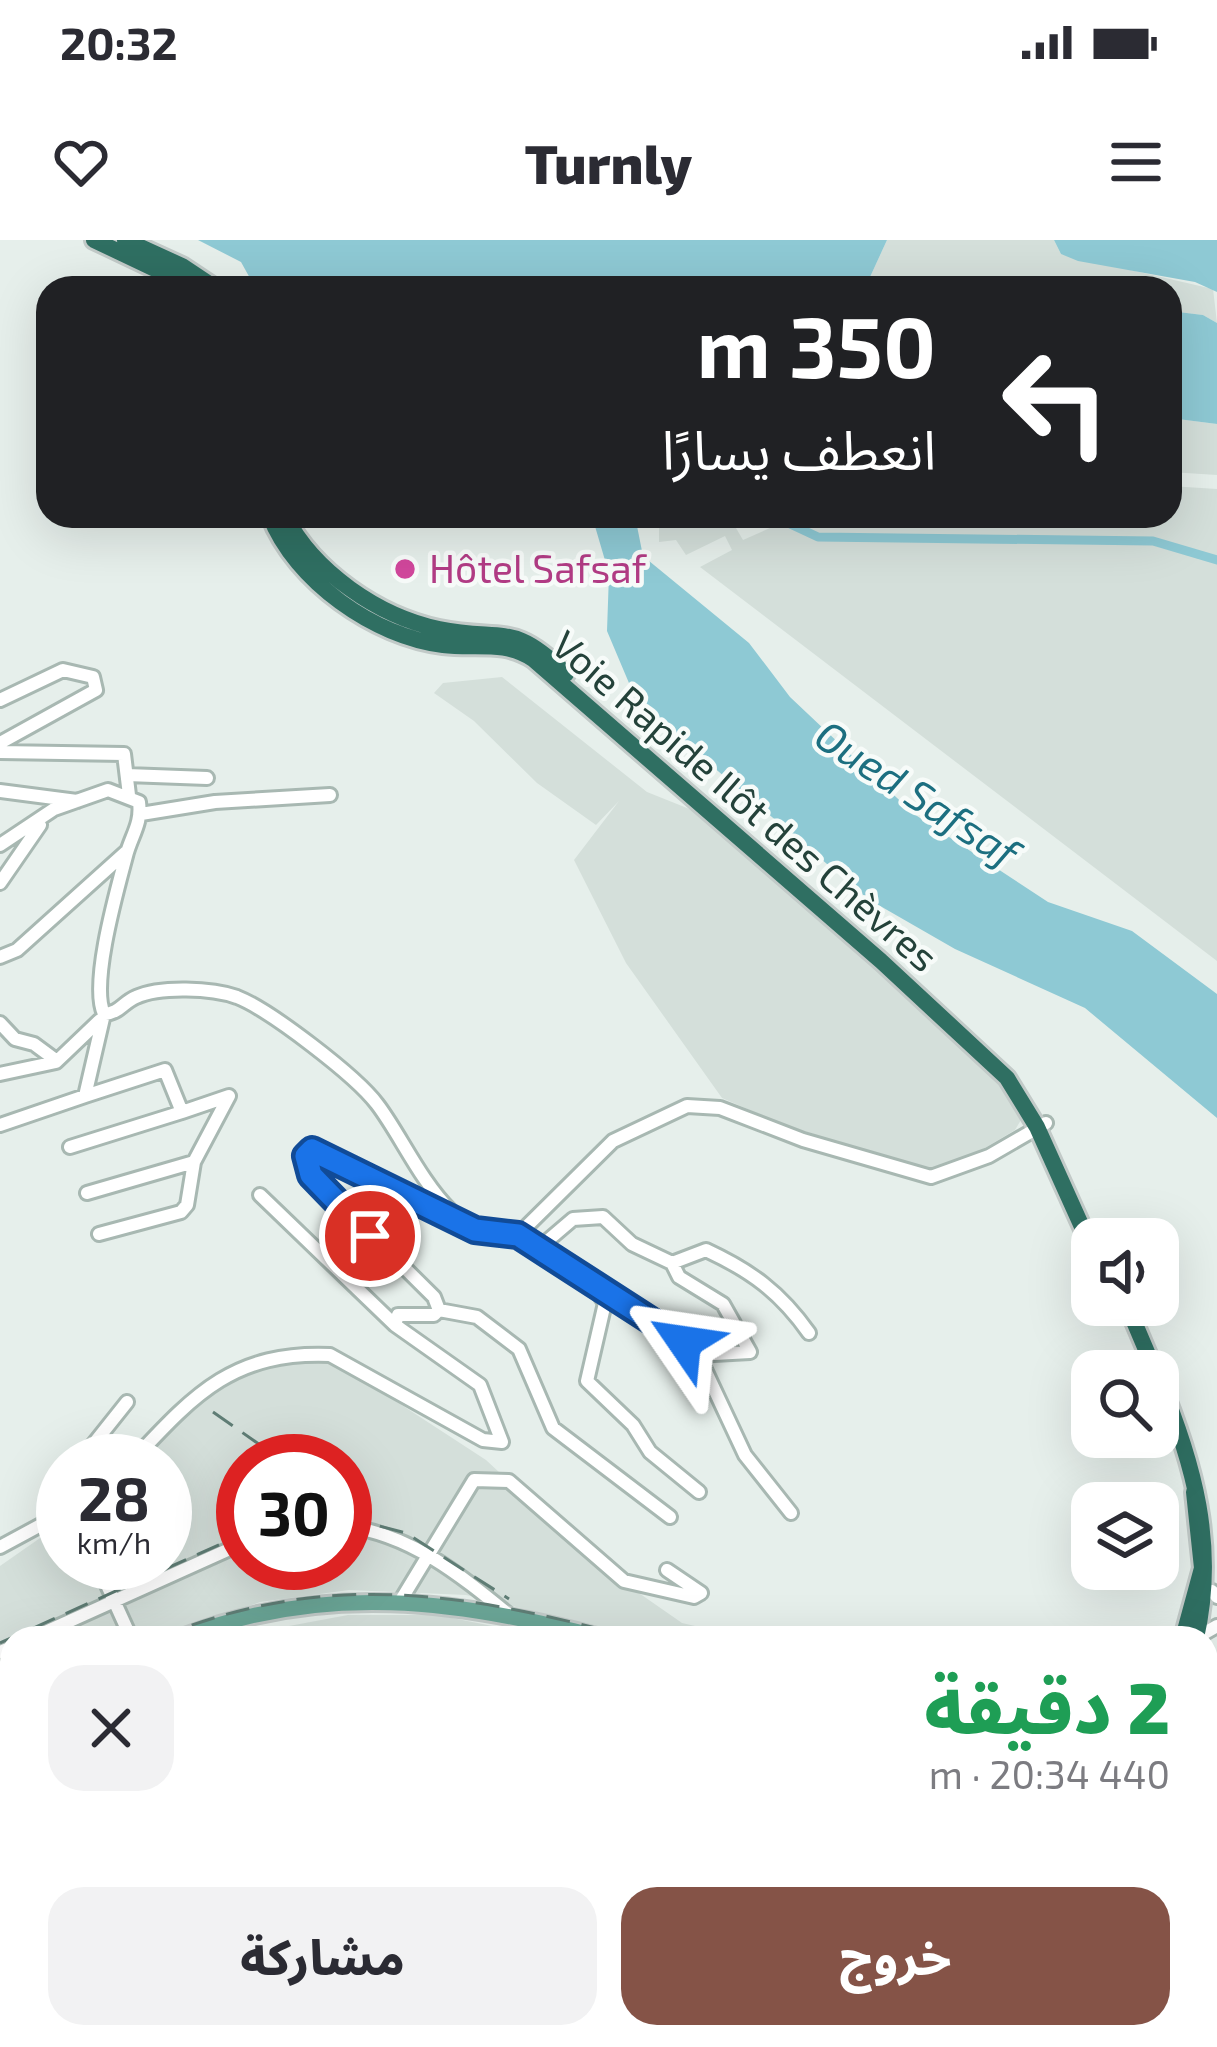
<!DOCTYPE html>
<html lang="ar">
<meta charset="utf-8">
<style>
:root{--surface:#fff;--page:#f2f2f3;--text:#2b2b33;--muted:#7c7c81;--accent:#855347}
body{margin:0;font-family:"Exo 2","Noto Sans Arabic",sans-serif;background:var(--page);color:var(--text);direction:rtl;height:100vh;display:flex;flex-direction:column;font-size:45px;white-space:nowrap}
*{box-sizing:border-box;margin:0}
p{font-size:39px;color:var(--muted)}
.icon{flex:none;width:66px;height:66px;fill:none;stroke:currentColor;stroke-width:2;stroke-linecap:round;stroke-linejoin:round}
.map{position:relative;flex:1;overflow:hidden;direction:ltr}
.sheet{position:absolute;left:0px;top:1386px;width:1218px;height:423px;display:flex;flex-direction:column;background:var(--surface);border-radius:36px 36px 0 0;box-shadow:0 12px 48px #0002;direction:rtl}
.sheet>*{flex:none}
.banner{position:absolute;left:36px;top:36px;width:1146px;height:252px;border-radius:36px;box-shadow:0 12px 48px #0002;direction:rtl;background:#202124;color:#fff;overflow:hidden}
.tools{position:absolute;left:1071px;top:978px;display:grid;gap:24px}
.tools a{display:grid;place-items:center;width:108px;height:108px;border-radius:24px;background:var(--surface);box-shadow:0 12px 48px #0002;font-size:60px}
.speed{position:absolute;left:36px;top:1194px;display:flex;gap:24px;font-size:60px;font-weight:700;text-align:center}
.speed>*{display:grid;place-content:center;width:156px;height:156px;border-radius:50%;background:var(--surface);box-shadow:0 12px 48px #0002;line-height:1}
.speed small{font-size:30px;font-weight:400}
.speed .limit{border:18px solid #d22;background:#fff;color:#111}
.pin{position:absolute;display:grid;place-items:center;width:102px;height:102px;color:#fff;margin:-51px;border:6px solid #fff;border-radius:50%;box-shadow:0 3px 12px #0007}
.me{position:absolute;width:132px;margin:-66px;rotate:302deg;stroke-linejoin:round;filter:drop-shadow(0 0 9px #0008)}
.turn{display:flex;align-items:center;gap:42px;height:252px;padding:0 48px;font-size:54px}
.turn .icon{width:156px;height:156px;stroke-width:2.5}
.turn b{display:block;font-size:84px;line-height:102px}
.round{display:grid;place-items:center;flex:none;width:126px;height:126px;border-radius:36px;background:var(--page)}
.headline{display:flex;align-items:center;justify-content:space-between;height:204px;padding:0 48px}
h1{font-size:72px;font-weight:800;line-height:90px;color:#1e9e55}
.action{display:flex;gap:24px;margin-top:auto;padding:24px 48px}
.action a{flex:1;height:138px;border-radius:36px;background:var(--accent);color:#fff;font-size:48px;font-weight:800;line-height:138px;text-align:center}
.action a+a{background:var(--page);color:var(--text)}
.status{display:flex;justify-content:space-between;align-items:center;height:84px;padding:0 60px;background:var(--surface);direction:ltr}
.status svg{height:33px;fill:currentColor}
header{display:flex;justify-content:space-between;align-items:center;height:156px;padding:0 48px;background:var(--surface);font-size:54px;font-weight:800}
.map>svg:first-child{display:block}
</style>
<div class="status"><b>20:32</b><svg viewBox="0 0 49 12"><path d="M0 12V9h3v3zM5 12V6h3v6zM10 12V3h3v9zM15 12V0h3v12zM26 1h20v11H26zM47 4h2v5h-2z"/></svg></div>
<header><svg class="icon" aria-label="menu" viewBox="0 0 24 24"><path d="M4 6h16M4 12h16M4 18h16"/></svg>Turnly<svg class="icon" aria-label="heart" viewBox="0 0 24 24"><path d="M12 20l-8-8c-3-5 5-10 8-4 3-6 11-1 8 4z"/></svg></header>
<div class="map">
<svg width="1217" height="1807" viewBox="0 0 1217 1807">
<rect width="100%" height="100%" fill="#e6efeb"/>
<path fill="#d4dfda" fill-rule="evenodd" d="M887,0H1054L1061,14L1213,49L1217,83L1203,75L1170,71V48H865Z
M1170,178L1217,184V235L1170,232Z
M1170,246L1217,249V721L700,327L732,310L725,296L686,315L676,300L659,302V276H729L743,300L797,276H1170Z
M502,437L647,552L697,572L875,725L995,839L1018,869L1021,880L1015,890L963,921L930,932L782,884L722,858L626,723L574,620L619,561L596,585L537,543L474,481L434,453L443,443Z
M328,1117L486,1220L603,1328L682,1383L747,1398H646L466,1355L349,1350L260,1362L160,1398H12V1462L0,1467V1326L63,1282V1323H165V1221H143L216,1142L248,1130ZM243,1221H345V1323H243Z
M348,1375H437L552,1398H224Z
M12,1491V1728L0,1724V1496Z
M296,1797H761L760,1807H277Z"/>
<path fill="#8ec9d4" d="M198,0H887L865,48H265L251,40L241,22Z
M1054,0H1217V52L1195,42L1078,21L1061,14Z
M1170,71L1203,75L1217,83V184L1170,178Z
M592,276H635L643,316L749,403L790,457L914,574L1048,662L1132,691L1217,754V878L1085,768L955,709L868,659L637,462L607,391L609,334Z"/>
<g fill="none" stroke-linecap="round" stroke-linejoin="round">
<path stroke="#8ec9d4" stroke-width="9" d="M773,276L818,297L1153,301L1217,320"/>
<path stroke="#8ec9d4" stroke-width="15" d="M1206,1718L1217,1720
M0,1745L12,1746
M144,1797L156,1807
M171,1807L253,1797"/>
<g stroke="#a8b8b2" stroke-width="18">
<path id="minor" d="M0,460L63,430L93,437L96,450L0,503
M0,512L124,514L129,555
M127,535L207,538
M0,551L77,561
M141,574L215,562L330,555
M0,605L54,569L108,550L139,562C142,584 131,596 126,616C117,650 90,744 104,774C120,773 122,763 136,757C160,746 212,748 237,757C270,770 356,836 377,864C412,909 446,1008 518,995L613,901L687,866L720,868L803,900L931,937L989,916L1046,883
M0,643L40,585
M0,717L17,710L126,612
M0,783L15,799L34,804L57,821
M0,834L56,822L100,780
M0,885L85,856
M70,907L182,872
M87,953L194,922L229,856L182,872L165,830L85,856L104,774
M260,955L395,1085
M99,994L181,972L187,965L194,922
M518,995L588,1037L605,1063L587,1141L633,1185L650,1212L699,1252
M539,1008L573,979L603,977L632,1004L672,1023L679,1037L723,1064L750,1112L696,1115
M672,1023L706,1010C751,1031 780,1052 809,1093
M598,1045L684,1101L701,1121L745,1215L791,1273
M439,1070L477,1077L519,1109L553,1188L670,1277
M80,1221L127,1162
M132,1221C193,1156 232,1111 330,1115L483,1200L502,1202L480,1145L395,1085L398,1075H434L439,1070L434,1057L311,935L306,916L321,912C362,942 411,954 455,979
M63,1247V1267
M345,1286C410,1294 459,1334 508,1374
M0,1307L63,1273
M97,1323L131,1398
M1212,1351L1217,1357
M401,1360L474,1240L509,1241L624,1341L694,1357L701,1353L667,1330
M32,1398L243,1303
M1196,1398L1217,1386
M0,1412L12,1407"/>
</g>
<g stroke="#c2cac8" stroke-width="21">
<path id="major" d="M181,1398C322,1342 460,1360 602,1398
M0,1480L12,1474"/>
</g>
<g stroke="#c2cac8" stroke-width="22">
<path id="highway" d="M94,0L195,48
M125,0L182,26L215,48
M270,276C295,341 375,397 443,405C476,409 504,400 533,419L881,721L1007,838L1037,887L1092,1009
M285,276C314,332 378,376 439,389C504,402 512,381 566,434
M1127,1065L1155,1131
M1158,1137C1194,1223 1217,1306 1196,1398
M1183,1398L1202,1328L1194,1252
M883,1807V1797
M898,1807V1797"/>
</g>
<use href="#minor" stroke="#fff" stroke-width="12"/>
<use href="#major" stroke="#6aa596" stroke-width="15"/>
<use href="#highway" stroke="#2f6f62" stroke-width="16"/>
<path stroke="#5f7d75" stroke-width="3" stroke-dasharray="24 12" stroke-linecap="butt" d="M213,1172L283,1221
M345,1277L406,1293L509,1359
M158,1398C328,1328 464,1353 635,1398
M0,1403L243,1294
M0,1469L12,1463"/>
</g>
<g fill="none" stroke-linecap="round" stroke-linejoin="round">
<g stroke="#114b97" stroke-width="30">
<path id="route" d="M370,996L311,935L306,916L312,910L475,990L518,995L684,1102"/>
</g>
<use href="#route" stroke="#1a73e8" stroke-width="21"/>
</g>
<circle fill="#d1479c" stroke="#f7fbf9" stroke-width="4.5" cx="405" cy="329" r="12"/>
<g text-anchor="middle" stroke-width="9" stroke-linejoin="round" paint-order="stroke">
<g font-size="39" fill="#b23c85" stroke="#f7fbf9" text-anchor="start">
<text x="429" y="343">Hôtel Safsaf</text>
</g>
<g font-size="39" fill="#24423a" stroke="#f7fbf9">
<text transform="translate(745 561) rotate(41)" y="14">Voie Rapide Ilôt des Chèvres</text>
</g>
<g font-size="42" font-style="italic" fill="#1c6f80" stroke="#f7fbf9">
<text transform="translate(917 554) rotate(33)" y="15">Oued Safsaf</text>
</g>
</g>
</svg>
<div class="tools">
<a><svg class="icon" aria-label="sound" viewBox="0 0 24 24"><path d="M4 9h4l5-4v14l-5-4H4zM17 9q2 3 0 6"/></svg></a>
<a><svg class="icon" aria-label="search" viewBox="0 0 24 24"><circle cx="10" cy="10" r="6"/><path d="M15 15l6 6"/></svg></a>
<a><svg class="icon" aria-label="layers" viewBox="0 0 24 24"><path d="M12 4l9 5-9 5-9-5zM3 14l9 5 9-5"/></svg></a>
</div>
<div class="speed"><div>28<small>km/h</small></div><div class="limit">30</div></div>
<div class="pin" style="left:370px;top:996px;background:#d93025"><svg class="icon" aria-label="arrive" viewBox="0 0 24 24"><path d="M6 21V4h12l-3 4 3 4H6"/></svg></div>
<svg class="me" style="left:684px;top:1102px" viewBox="-20 -20 40 40"><path d="M0-17L14 15 0 8-14 15z" fill="#1a73e8" stroke="#fff" stroke-width="4"/></svg>
<div class="banner">
<div class="turn"><svg class="icon" aria-label="left" viewBox="0 0 24 24"><path d="M17 20v-9H6M10 6l-5 5 5 5"/></svg><div><b>350 m</b>انعطف يسارًا</div></div>
</div>
<section class="sheet">
<div class="headline"><div><h1>2 دقيقة</h1><p>440 m · 20:34</p></div><a class="round"><svg class="icon" aria-label="close" viewBox="0 0 24 24"><path d="M6 6l12 12M18 6L6 18"/></svg></a></div>
<div class="action"><a>خروج</a><a>مشاركة</a></div>
</section>
</div>
